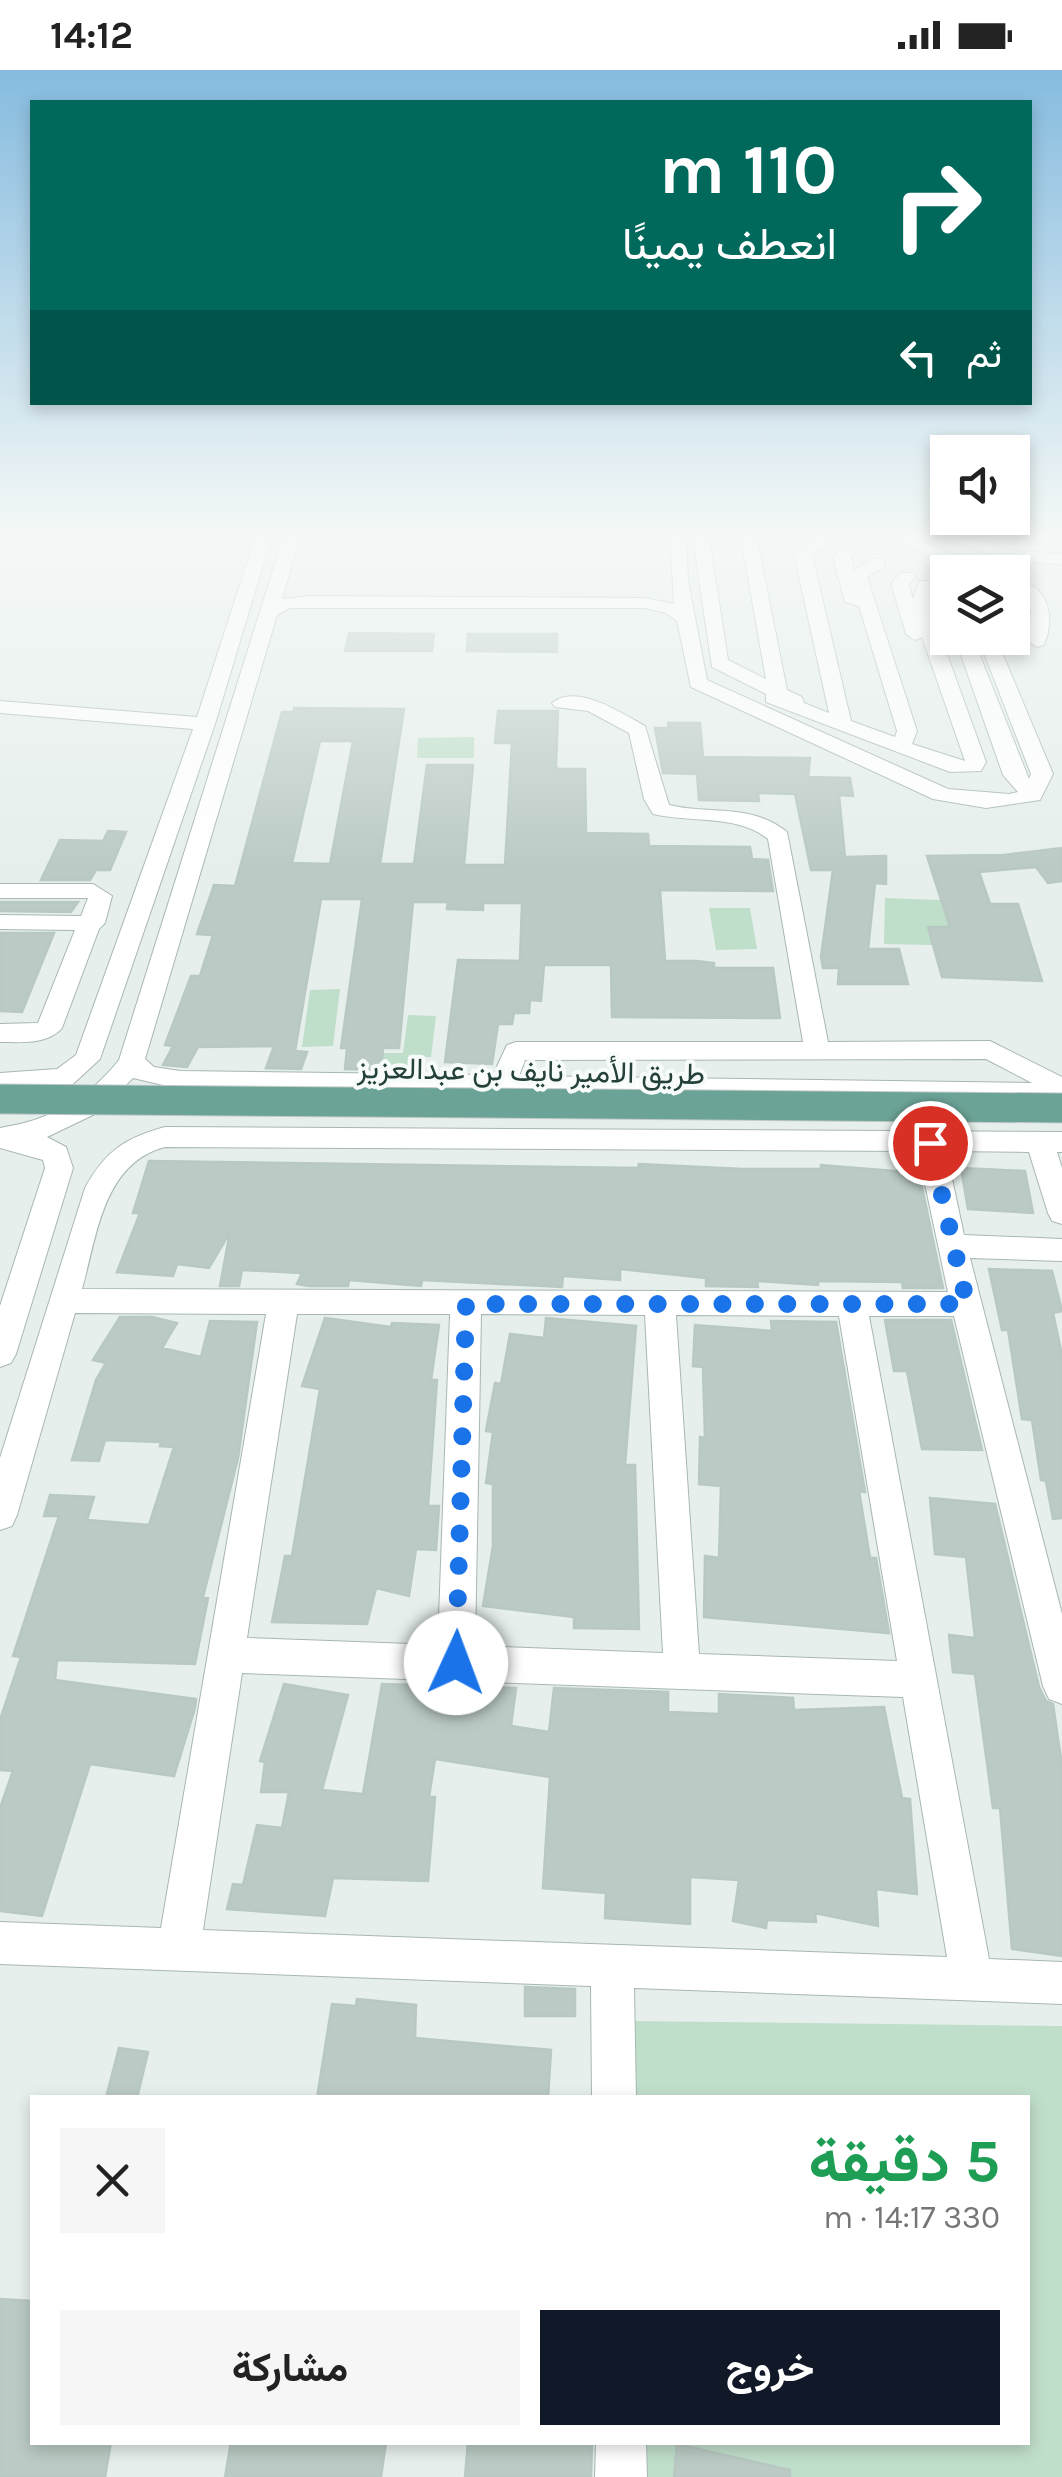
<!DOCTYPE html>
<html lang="ar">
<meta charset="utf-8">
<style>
:root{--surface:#fff;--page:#f6f6f6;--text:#222;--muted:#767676;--accent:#111827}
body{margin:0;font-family:Karla,Vazirmatn,sans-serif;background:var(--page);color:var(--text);direction:rtl;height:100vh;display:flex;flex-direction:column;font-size:38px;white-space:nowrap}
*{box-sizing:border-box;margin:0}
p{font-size:32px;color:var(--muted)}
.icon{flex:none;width:55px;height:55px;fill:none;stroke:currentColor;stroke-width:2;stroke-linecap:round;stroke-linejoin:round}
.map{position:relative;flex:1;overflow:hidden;direction:ltr}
.panel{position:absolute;left:30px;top:2025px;width:1000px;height:350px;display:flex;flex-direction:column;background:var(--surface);border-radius:0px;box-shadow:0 5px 15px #0003;direction:rtl}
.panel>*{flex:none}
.guide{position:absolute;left:30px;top:30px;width:1002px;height:305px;border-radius:0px;box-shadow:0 5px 15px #0003;direction:rtl;background:#00695c;color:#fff;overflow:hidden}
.controls{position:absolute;left:930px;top:365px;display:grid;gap:20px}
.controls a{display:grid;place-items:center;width:100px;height:100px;border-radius:0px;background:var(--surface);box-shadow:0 5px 15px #0003;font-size:50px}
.pin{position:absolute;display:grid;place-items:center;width:85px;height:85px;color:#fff;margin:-42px;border:5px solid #fff;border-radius:50%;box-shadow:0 2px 10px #0007}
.me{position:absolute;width:110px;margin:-55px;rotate:2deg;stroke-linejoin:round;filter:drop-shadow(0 0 8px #0008)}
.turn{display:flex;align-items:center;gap:35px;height:210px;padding:0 30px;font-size:45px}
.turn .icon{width:130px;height:130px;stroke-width:2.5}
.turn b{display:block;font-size:70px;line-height:85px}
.then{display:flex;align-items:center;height:95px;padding:0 30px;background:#0003;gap:20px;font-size:38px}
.round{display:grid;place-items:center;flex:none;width:105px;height:105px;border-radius:0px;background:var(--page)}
.headline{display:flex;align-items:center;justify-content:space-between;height:170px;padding:0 30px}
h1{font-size:60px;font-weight:700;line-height:75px;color:#1e9e55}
.primary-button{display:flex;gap:20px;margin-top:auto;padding:20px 30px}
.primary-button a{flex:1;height:115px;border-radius:0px;background:var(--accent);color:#fff;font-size:40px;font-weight:700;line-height:115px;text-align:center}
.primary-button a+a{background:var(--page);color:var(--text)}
.status{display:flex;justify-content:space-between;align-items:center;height:70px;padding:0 50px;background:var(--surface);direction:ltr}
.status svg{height:28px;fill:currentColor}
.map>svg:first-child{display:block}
</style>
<div class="status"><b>14:12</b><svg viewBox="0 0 49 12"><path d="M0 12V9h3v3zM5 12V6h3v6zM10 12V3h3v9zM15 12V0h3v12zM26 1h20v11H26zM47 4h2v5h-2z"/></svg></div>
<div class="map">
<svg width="1062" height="2407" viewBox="0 0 1062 2407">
<rect width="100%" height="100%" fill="#e6efeb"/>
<path fill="#c0dfca" d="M474,667V688H417L418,668Z
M885,828L941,830L949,857H928L933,875L884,874Z
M709,838H750L757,879L716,880Z
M340,919L333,976L302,977L310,920Z
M408,945L436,946L431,987H422L420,1003L371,1002L374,983H403Z
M631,1951L1062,1956V2407H644L643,2373L1028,2372V2028L634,2027Z"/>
<path fill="#bbcac4" stroke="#b8c8c2" stroke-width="2.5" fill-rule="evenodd" d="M349,563L434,564L432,581H345Z
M468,564H557V582L467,581Z
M294,638L404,639L380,794H414L427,695H473L464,795H505L512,673H495L498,641H558L556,696L557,699H585L586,763L648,764L649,776L750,777L752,789L768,790L773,821L660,820L665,891H697L714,893V898H773L780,948L612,947L611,895H544L541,931L530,930L529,943H514L512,954H498L492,994L445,992L458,890L520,891L522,833H483V840L447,839L448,832H413L399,978H383L381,1000L345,999L347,978H341L362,829H321L295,981L307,982L301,999L266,998L274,976L198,977L187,997L163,995L173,976L165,975L191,906H200L213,865L197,864L214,815L235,816L282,642H294ZM320,671H353L330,794L292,793Z
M668,653H700L703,687L810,688L808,707L850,708L853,726L839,725L845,787L886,786V814L875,813L868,879H899L908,914H838L839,898H823L821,887L833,800H811L795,724L758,723L759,731L699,730L697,704L663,703L655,658H669Z
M108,761L126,762L110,800H96L90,810H41L60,770L103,771Z
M1062,778V811L1048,813L1036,797L979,802L990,834H1018L1042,911L942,907L928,857H950L927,786L1004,785Z
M0,832H78L71,842L0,841Z
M0,863H54L22,942L0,941Z
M149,1091L638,1098L639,1094L743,1099H821V1095L919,1103L943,1218H903L902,1212L818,1211V1215L757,1211L758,1217L706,1216V1208L620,1199V1210L563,1206L562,1217L422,1210L421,1216L349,1210L348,1216H309L297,1214L302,1203L242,1200L239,1216H220L230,1162L209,1198L177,1194L173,1206L117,1202L140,1143H133Z
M961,1098L1025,1101L1033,1143L968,1139Z
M989,1199L1052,1201L1062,1241L1053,1243L1062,1285V1448L1053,1449L1046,1411L1041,1410L1032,1350L1022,1349L1008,1260H1002Z
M120,1247H152L177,1253L162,1278L201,1287L210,1251L257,1252L238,1388L203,1527L208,1528L195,1594L57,1590L55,1610L196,1629L195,1638L174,1706L90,1694L42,1846L0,1841V1738L13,1701L0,1700V1650L21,1587L13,1586L59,1446H44L50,1425L94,1427L87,1450L149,1455L174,1377L160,1376L161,1372L105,1370L99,1391L72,1390L96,1310L106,1293L93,1290Z
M325,1248L391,1257L392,1253L439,1255L431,1310H437L428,1436H439L436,1480L416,1479L409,1526L376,1518L367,1554L272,1552L285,1486H292L320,1319L302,1316Z
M546,1248L636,1256L625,1395H635L639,1559L574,1558V1547L483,1536L493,1476V1414L486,1413L493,1362L486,1361L495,1313L501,1314L510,1264L544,1268Z
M885,1250H951L982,1380L922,1379L907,1301H894Z
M771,1251L836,1252L865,1422L859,1421L870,1488H876L889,1563L704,1547L705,1486L719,1488L721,1416L699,1414L700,1367L705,1368L703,1297L693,1296L695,1255L772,1261Z
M930,1428L995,1434L1039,1617L1046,1631L1053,1634L1062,1696V1886L1012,1879L1000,1738H993L975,1604L953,1602L949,1565L975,1568L966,1487L935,1484Z
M284,1614L348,1625L322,1720L363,1724L382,1614L516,1618L511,1656L549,1662L554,1618L668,1622V1642L719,1644V1624L793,1628L794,1640L884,1637L902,1728L910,1729L917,1824L876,1819L878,1856L815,1843L816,1852L767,1850L766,1858L733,1851L739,1810L690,1807V1854L605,1848L606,1823L543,1818L550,1707L435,1689L429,1727H435L428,1811L333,1808L325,1846L227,1839L233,1814L243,1815L257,1755L282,1758L289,1722H261L265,1692L260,1691Z
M525,1917L575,1919V1946H525Z
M357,1929L416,1935L415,1968L551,1980L548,2028H317L332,1934L356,1936Z
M119,1978L148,1982L137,2028H106Z
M0,2229L32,2231V2372H111L105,2407H0Z
M231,2372H386L381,2407H225Z
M468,2372H592L591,2407H465Z
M677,2374L790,2400V2407H674Z"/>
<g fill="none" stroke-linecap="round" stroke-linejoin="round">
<g stroke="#a8b7b3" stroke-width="2">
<path id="minor" d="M257,462H273L215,654L100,989L73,1014L0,1021V1003L57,999L76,985L193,659L0,643V631L197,647Z
M285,462H301L282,529L310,526L645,528L674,534L670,462H686L688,511L707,610L948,719L1009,724L1018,722L1003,705L955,568H973L1029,709L1031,704L978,568H996L1053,704L1040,730L986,738L933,729L691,617L677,551L666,543L645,538H290L277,545L145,989L154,997L180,1001L493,1005L507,975L516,972H803L768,769C737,744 691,753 653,744L644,729L629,663L588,641L555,637L552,633C577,613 621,643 645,656L669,735C711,745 751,733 787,762L828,972L990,971L1062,1007V1032L180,1019L133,1008L99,1042L47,1067L66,1077L73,1098L16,1284L11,1293L0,1297V1236L45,1098L43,1090L0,1078V1058C50,1050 87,1030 119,990ZM986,989L1032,1013L519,1006L525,990Z
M692,462H708L728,590L766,609L742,474L744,462H760L758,474L787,620L802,627L804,633L829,643L794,484L816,464H828V472L812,485L851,651L895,667L897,661L859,536L845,532L833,486L849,474L857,479L851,487L854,500L872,489H884V497L867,507L917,661L912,674L965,691L922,567L915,570L906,564L891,513L901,503H913L916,507L909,514L913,530L919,511H931L930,537L986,692L981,701L950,702L766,632V624L712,597Z
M875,462H899L966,490L951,494Z
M927,462H952L1009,480L1062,484V494L1007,490Z
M1024,512C1051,521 1054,551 1044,575L1037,577L1028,571L1031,541L1015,517Z
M0,814H93L112,826L105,853L99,859L62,958C47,975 21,972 0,972V954L38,953L75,860L0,859V845L81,846L88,828H0Z
M165,1057L1062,1062V1082H1057L1062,1098V1154L1052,1151L1048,1143L1029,1082L946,1081L964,1165L1062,1169V1191L970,1188L1062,1544V1634L1049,1629L1043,1616L954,1246H869L989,1889L1062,1892V1934L634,1918L636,2028H592L591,1916L0,1894V1852L161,1858L266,1244L75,1243L17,1445L12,1456L0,1460V1388L85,1118C105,1081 125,1068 165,1057ZM165,1077L918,1081L948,1222L82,1219C97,1166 103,1093 165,1077ZM297,1244H450L438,1575L247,1568ZM481,1244L645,1245L663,1583L475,1576ZM676,1245L839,1246L897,1591L699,1584ZM242,1603L903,1627L947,1887L203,1860Z
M596,2372H646L647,2407H595Z"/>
</g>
<use href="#minor" fill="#fff" fill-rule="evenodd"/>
<g stroke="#c2cac8" stroke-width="31" stroke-linecap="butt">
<path id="major-bridge" d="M0,1029L1062,1038"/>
</g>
<use href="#major-bridge" stroke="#6ca397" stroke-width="29"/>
</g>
<linearGradient id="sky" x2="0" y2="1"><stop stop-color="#85bbdf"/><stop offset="0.58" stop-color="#f4f8f6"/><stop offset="1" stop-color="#f4f8f6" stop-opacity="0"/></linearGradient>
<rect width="1062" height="799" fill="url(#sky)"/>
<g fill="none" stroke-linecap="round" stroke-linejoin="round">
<path stroke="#1a73e8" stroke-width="18" stroke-dasharray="0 32.4" d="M456,1593L466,1234H967L930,1073"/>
</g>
<g text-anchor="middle" stroke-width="8" stroke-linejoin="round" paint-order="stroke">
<g font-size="30" fill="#25413b" stroke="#f7fbf9">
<text transform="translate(531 1001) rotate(1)" y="10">طريق الأمير نايف بن عبدالعزيز</text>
</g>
</g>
</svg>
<div class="controls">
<a><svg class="icon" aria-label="sound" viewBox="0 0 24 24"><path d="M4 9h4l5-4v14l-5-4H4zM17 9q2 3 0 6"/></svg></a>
<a><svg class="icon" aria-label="layers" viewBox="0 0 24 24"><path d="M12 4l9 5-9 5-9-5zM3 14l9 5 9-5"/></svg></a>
</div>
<div class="pin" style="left:930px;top:1073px;background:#d93025"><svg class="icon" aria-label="arrive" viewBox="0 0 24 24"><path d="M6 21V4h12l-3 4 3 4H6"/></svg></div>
<svg class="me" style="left:456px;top:1593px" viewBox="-20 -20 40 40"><circle r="19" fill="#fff"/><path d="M0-13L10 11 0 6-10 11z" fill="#1a73e8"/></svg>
<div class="guide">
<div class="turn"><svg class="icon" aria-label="right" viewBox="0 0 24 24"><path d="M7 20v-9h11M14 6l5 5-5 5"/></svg><div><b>110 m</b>انعطف يمينًا</div></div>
<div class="then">ثم<svg class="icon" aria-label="left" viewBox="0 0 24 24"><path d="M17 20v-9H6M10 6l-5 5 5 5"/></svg></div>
</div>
<section class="panel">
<div class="headline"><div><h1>5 دقيقة</h1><p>330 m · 14:17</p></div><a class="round"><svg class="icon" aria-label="close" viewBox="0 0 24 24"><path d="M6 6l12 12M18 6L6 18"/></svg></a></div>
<div class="primary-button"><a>خروج</a><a>مشاركة</a></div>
</section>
</div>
